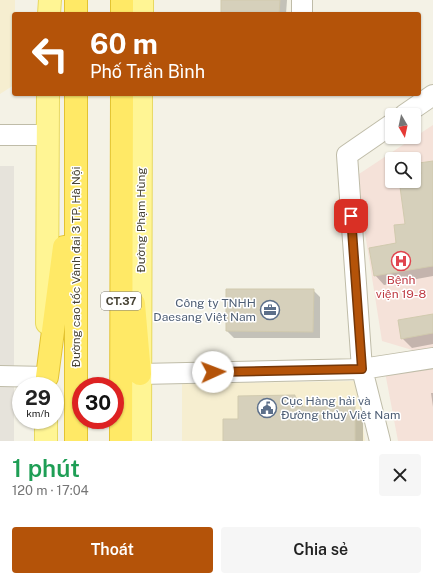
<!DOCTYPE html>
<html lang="vi">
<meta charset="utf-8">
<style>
:root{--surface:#fff;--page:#f6f6f6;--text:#222;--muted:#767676;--accent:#b45309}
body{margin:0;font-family:"Public Sans",sans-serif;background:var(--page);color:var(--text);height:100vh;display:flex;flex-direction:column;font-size:15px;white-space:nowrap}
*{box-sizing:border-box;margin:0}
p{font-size:13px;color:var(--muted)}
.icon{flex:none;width:22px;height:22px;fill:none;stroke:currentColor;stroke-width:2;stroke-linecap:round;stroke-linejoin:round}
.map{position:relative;height:441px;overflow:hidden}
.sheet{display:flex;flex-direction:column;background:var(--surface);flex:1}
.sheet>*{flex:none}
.hud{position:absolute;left:12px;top:12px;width:409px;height:84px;border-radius:4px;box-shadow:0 1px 3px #0004;background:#b45309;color:#fff;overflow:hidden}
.needle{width:26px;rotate:171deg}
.controls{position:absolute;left:385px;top:108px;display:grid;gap:8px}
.controls a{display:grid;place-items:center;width:36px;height:36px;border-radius:4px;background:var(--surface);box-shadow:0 1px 3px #0004;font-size:20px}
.speed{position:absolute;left:12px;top:377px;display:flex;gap:8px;font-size:20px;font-weight:700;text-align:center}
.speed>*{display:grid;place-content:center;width:52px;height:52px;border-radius:50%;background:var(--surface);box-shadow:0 1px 3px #0004;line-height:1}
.speed small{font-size:10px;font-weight:400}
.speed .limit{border:6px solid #d22;background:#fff;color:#111}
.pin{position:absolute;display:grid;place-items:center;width:34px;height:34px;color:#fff;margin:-17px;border-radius:8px;box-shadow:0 2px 6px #0006}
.me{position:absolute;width:44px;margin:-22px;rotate:88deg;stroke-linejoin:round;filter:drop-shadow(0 0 3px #0008)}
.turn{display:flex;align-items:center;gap:14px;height:84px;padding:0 12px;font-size:18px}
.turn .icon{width:52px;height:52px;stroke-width:2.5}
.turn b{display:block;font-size:28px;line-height:34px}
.round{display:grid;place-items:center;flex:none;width:42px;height:42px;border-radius:4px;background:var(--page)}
.head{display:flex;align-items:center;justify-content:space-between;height:68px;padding:0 12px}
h1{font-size:24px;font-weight:600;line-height:30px;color:#1e9e55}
.action{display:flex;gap:8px;margin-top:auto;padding:8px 12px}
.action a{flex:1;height:46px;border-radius:4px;background:var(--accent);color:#fff;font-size:16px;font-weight:600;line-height:46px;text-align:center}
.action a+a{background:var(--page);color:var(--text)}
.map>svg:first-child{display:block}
</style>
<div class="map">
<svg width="433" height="441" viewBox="0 0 433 441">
<rect width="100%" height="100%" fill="#f4f2e6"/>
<path fill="#f6eed0" d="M0,0H15V14H14V85L0,94Z
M357,381L365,441H182V384Z"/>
<path fill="#e6e3db" d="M0,166H14V441H0Z"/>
<path fill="#f5e2d9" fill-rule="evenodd" d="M433,125V350L419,352L382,341L356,176ZM392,159H414V181H392Z
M433,365V441H398L385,372Z"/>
<path fill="#0003" d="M222,0H287L286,14H222Z
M433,162V276L384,285L375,275L397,244L406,224L408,187L407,181H414V176L422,175Z
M227,290H313L320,297V338H234L227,331Z
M433,315V344L412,348L402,338Z
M431,393H433V407Z
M295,396L303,405V408H354L363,416V441H224L239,420Z"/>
<path fill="#d6d0bb" stroke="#d1caae" d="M221,0H280L279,14H221Z
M433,161V266L374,276L369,248L396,243L394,225L405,224L400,187L407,186L406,181H414V175L421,174L419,163Z
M226,289H314L313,332L226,331Z
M433,314V333L401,339L398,320Z
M295,395V407L355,406V441H223V419H238V396Z"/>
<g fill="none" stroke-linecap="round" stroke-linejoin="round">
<g stroke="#bfbca8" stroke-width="22">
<path id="minor" d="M302,14V0
M404,115L433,95
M0,135H48
M140,374L362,369L433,358
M0,376L47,377
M380,441L362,369L347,155L392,124"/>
</g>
<g stroke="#e8d960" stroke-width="24">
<path id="major" d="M49,14L50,0
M142,14V0
M47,323L48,94
M46,441V420
M140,441L141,94"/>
</g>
<g stroke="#e3c331" stroke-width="24">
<path id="highway" d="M76,14V0
M122,14V0
M134,304L140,374
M47,377L64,247
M76,441V94
M121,441L122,94"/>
</g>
<use href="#minor" stroke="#fff" stroke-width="20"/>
<use href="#major" stroke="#fff594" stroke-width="22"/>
<use href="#highway" stroke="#ffe966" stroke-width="22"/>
</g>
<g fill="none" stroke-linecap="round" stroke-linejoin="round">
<g stroke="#753606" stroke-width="10">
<path id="route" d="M213,372L362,369L351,216"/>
</g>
<use href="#route" stroke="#b45309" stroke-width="7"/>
</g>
<defs>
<g id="hospital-ring" transform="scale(1)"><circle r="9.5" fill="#fff" stroke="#e0444e" stroke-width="1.5"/><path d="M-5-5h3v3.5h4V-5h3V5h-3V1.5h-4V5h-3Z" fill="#e0444e"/></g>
<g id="office-ring" transform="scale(1)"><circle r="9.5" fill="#fff" stroke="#5c6f8a" stroke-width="1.5"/><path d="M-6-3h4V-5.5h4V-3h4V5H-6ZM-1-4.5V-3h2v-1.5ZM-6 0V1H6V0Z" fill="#5c6f8a"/></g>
<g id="civic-ring" transform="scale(1)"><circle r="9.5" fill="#fff" stroke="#5c6f8a" stroke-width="1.5"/><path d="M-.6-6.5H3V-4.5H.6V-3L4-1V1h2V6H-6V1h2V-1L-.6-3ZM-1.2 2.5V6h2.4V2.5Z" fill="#5c6f8a"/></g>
</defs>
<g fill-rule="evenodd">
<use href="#hospital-ring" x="401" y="261"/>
<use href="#office-ring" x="270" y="310"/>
<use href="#civic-ring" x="267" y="408"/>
</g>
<g text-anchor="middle" stroke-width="3" stroke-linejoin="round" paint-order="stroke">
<rect fill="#fff" stroke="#7e7b72" stroke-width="1" x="101" y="292" width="40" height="18" rx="3"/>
<g font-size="11" font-weight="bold" fill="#474335">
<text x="121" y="305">CT.37</text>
</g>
<g font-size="12" fill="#474335" stroke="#fff">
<text transform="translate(141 220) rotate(-90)" y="4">Đường Phạm Hùng</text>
<text transform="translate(76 267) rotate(-90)" y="4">Đường cao tốc Vành đai 3 TP. Hà Nội</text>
</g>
<g font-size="12" fill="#be3a42" stroke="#fff">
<text x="401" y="284">Bệnh<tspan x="401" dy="14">viện 19-8</tspan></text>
</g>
<g font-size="12" fill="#4e5e75" stroke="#fff" text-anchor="end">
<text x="256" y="307">Công ty TNHH<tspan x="256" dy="14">Daesang Việt Nam</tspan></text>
<text x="281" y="405" text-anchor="start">Cục Hàng hải và<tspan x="281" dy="14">Đường thủy Việt Nam</tspan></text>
</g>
</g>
</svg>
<div class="controls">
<a><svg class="needle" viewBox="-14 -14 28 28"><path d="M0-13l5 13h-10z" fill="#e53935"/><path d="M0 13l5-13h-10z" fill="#767676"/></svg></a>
<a><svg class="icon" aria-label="search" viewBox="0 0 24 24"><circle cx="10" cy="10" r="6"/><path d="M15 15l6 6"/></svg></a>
</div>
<div class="speed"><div>29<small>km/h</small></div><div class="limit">30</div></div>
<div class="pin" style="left:351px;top:216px;background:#d93025"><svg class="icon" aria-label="arrive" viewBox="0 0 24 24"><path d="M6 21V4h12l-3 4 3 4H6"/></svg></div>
<svg class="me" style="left:213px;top:372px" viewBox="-20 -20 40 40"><circle r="19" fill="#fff"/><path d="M0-13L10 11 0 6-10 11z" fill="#b45309"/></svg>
<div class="hud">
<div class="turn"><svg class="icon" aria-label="left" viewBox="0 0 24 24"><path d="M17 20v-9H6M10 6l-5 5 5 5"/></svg><div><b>60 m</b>Phố Trần Bình</div></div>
</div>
</div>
<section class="sheet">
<div class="head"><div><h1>1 phút</h1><p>120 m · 17:04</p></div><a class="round"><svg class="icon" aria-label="close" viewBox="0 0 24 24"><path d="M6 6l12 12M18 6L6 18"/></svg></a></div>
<div class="action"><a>Thoát</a><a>Chia sẻ</a></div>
</section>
